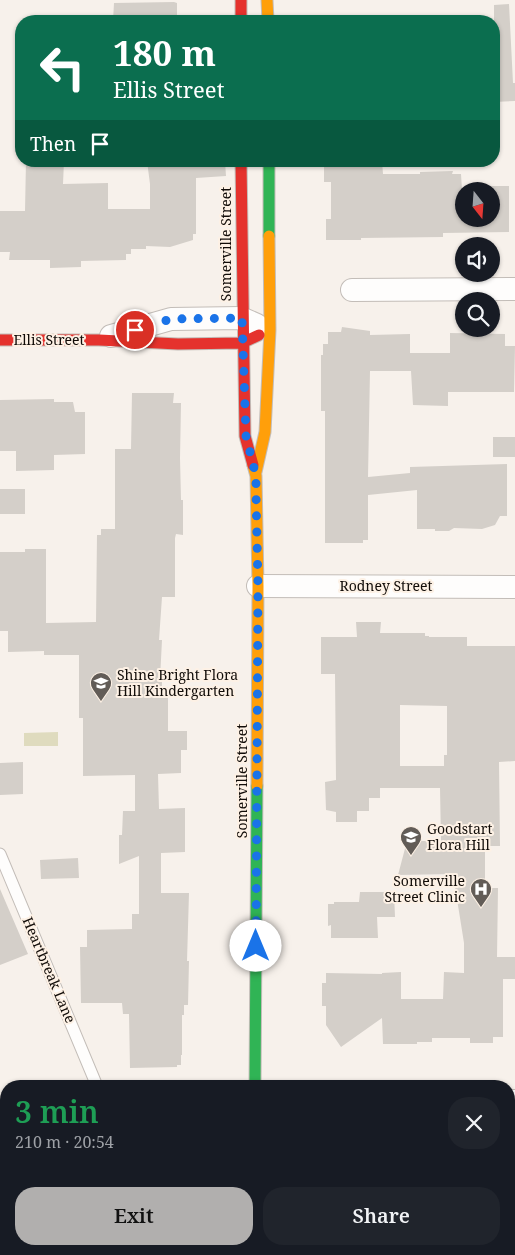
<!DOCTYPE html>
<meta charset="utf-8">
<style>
:root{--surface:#171b24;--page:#20242c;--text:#f1f3f6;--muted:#9ea1a6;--accent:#b1afae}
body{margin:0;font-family:"Noto Serif",serif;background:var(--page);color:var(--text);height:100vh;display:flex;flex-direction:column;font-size:19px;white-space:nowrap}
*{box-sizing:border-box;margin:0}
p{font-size:16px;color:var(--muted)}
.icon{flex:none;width:28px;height:28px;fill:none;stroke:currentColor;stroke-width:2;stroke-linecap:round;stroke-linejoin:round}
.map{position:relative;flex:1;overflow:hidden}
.drawer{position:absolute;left:0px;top:1080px;width:515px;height:175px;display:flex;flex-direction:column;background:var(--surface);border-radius:20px 20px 0 0;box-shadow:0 1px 4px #0004}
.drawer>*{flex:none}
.hud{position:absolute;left:15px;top:15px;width:485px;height:152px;border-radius:20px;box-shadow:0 1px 4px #0004;background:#0b6e4f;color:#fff;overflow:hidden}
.needle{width:32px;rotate:163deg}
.buttons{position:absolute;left:455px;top:182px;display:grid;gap:10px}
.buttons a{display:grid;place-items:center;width:45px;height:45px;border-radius:50%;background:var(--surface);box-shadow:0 1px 4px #0004;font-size:25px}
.pin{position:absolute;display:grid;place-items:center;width:42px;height:42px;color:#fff;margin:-21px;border:2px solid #fff;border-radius:50%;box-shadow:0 1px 5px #0007}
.me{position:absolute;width:55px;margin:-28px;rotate:0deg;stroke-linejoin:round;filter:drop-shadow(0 0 4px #0008)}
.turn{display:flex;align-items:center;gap:18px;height:105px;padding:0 15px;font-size:22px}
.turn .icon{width:65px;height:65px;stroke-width:2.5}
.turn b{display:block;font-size:35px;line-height:42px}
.then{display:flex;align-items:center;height:48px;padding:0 15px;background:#0003;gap:10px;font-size:19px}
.round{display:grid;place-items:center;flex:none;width:52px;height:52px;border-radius:20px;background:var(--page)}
.head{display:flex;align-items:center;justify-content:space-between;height:85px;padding:0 15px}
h1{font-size:30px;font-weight:600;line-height:38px;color:#1e9e55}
.cta{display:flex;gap:10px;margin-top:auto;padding:10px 15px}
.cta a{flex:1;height:58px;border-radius:20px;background:var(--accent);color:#111;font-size:20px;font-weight:600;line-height:58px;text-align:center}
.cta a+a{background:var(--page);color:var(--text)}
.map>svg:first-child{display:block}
</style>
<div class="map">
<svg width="515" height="1255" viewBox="0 0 515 1255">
<rect width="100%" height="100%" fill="#f7f1eb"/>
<path fill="#dfdbbe" d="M58,732V746H24V733Z"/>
<path fill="#d4cfc9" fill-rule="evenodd" d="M174,2L177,3V21H113L114,3Z
M509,4L513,83H515V101L494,102V5Z
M26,161H64L63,184L108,183V209H150V184L147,161H225L226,176L196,178V234H193V240L170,247L146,246V249H131V254H126V260L81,261V267L50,268V260H9L10,252H0V211H25Z
M324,161H382L383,174H420V172L453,171L452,174H461L462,190L474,186H509V232L443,233V237L361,238V240H326V219H331V182H324ZM464,191H491V219H464Z
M342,327L370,331V335L410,334V353H450V333L505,334V346H515L514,392H448V406L413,405L411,371H370L368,477L410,473V467L507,464V516H500L495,525L482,529L454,528L449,531H435V529H417V490L368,495V540H363V543H325V411H321V355H323V344H328V332H341Z
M132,393H174L173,403H181L180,458L181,500H183V535L176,534L175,538V597H162L159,640H162L160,679H162V687H168V731H187V750H181V773L158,774L159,809L185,808V852L161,853V893H189L187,961H189L188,1005H184V1015H182V1055H181V1065H177V1067L130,1068L129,1014H123L122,1003H81L80,947H87V930L132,929V914H139V856L119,864V835H122L123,811H135V775L83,776V718H79V655H44V651L8,652V631H0V552H25V549H46V623L96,622L97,535H101V529H115V449H131Z
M54,399V402H73L75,412H85V454L54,455V470L16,471V451H0V400Z
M493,437H515V457H493Z
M0,489H25V514H0Z
M356,622H381L380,633H425V636H429V637H467V646H515V761L499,762L500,846H485V888H498L497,957H515V979H503V1037H493V1043H470V1038H432V1042H417V1044H383L382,1018L341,1047L326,1025V1006H322V983H326V973L382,974V973L401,972V999H443L444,972L464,973V943L453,874L398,875L407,841H441L440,788H380V798H369V811H357V822H336V812L326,810L325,782L336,780L335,674H321V637H357ZM400,705L447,706V755H444V766H400Z
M23,762V794L0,795V763Z
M78,858L79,878L41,879L40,860Z
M0,889L28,954L0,965Z
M360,892H394L395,917H377L378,938H331V925L328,926V904H334V902H359Z"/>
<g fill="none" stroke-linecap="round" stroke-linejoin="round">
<g stroke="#c3bdb8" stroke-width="13">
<path id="lane" d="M0,854L97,1086
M165,1249L168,1255"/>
</g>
<g stroke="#c3bdb8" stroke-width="24">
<path id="street" d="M352,290L515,289
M111,336L171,319L241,318L257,325
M258,586L515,587
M509,1101H515"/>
</g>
<g stroke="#c3bdb8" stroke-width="13">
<path id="fast" d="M269,161V236
M255,1086L257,786"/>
</g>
<g stroke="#c3bdb8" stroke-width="13">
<path id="slow" d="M267,0L268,21
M253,465L256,476L258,586L257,786
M256,472L265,432L270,330L269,236
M255,1249V1255"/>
</g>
<g stroke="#c3bdb8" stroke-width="13">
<path id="jam" d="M241,0V21
M241,161L245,436L253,465
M0,340H99L178,344L242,343L259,335"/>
</g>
<use href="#lane" stroke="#fefdfc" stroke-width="11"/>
<use href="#street" stroke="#fefdfc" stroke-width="22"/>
<use href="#fast" stroke="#30b455" stroke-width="11"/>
<use href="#slow" stroke="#ff9f0a" stroke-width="11"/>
<use href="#jam" stroke="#e5322d" stroke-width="11"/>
</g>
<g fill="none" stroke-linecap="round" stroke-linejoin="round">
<path stroke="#1a73e8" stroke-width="9" stroke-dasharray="0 16.2" d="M135,330L171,319L242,318L246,436L256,476V492L258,586L256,946"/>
</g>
<defs>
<g id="school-pin" transform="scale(1.125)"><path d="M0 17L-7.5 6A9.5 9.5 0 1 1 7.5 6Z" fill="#625c57" stroke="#fdf1e5"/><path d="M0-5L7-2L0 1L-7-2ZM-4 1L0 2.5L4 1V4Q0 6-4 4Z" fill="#fff"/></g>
<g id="hospital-pin" transform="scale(1.125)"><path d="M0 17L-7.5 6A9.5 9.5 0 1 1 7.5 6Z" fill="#625c57" stroke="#fdf1e5"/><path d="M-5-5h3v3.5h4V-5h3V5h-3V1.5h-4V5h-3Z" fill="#fff"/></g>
</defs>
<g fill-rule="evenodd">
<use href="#school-pin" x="101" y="683"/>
<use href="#school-pin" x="411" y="837"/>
<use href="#hospital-pin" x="481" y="889"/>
</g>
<g text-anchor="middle" stroke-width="4" stroke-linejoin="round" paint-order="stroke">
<g font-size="14" fill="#110c08" stroke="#fdf1e5">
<text transform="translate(226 244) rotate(-90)" y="5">Somerville Street</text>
<text x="49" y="345">Ellis Street</text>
<text x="386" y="591">Rodney Street</text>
<text transform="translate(242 781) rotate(-90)" y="5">Somerville Street</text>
<text transform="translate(49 970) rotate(67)" y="5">Heartbreak Lane</text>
</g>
<g font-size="14" fill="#110c08" stroke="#fdf1e5" text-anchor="start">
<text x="117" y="680">Shine Bright Flora<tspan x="117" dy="16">Hill Kindergarten</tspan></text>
<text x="427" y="834">Goodstart<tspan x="427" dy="16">Flora Hill</tspan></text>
<text x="465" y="886" text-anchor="end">Somerville<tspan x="465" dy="16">Street Clinic</tspan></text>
</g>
</g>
</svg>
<div class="buttons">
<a><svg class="needle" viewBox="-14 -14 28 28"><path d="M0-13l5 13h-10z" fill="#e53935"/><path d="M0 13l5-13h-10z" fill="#9ea1a6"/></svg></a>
<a><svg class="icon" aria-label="sound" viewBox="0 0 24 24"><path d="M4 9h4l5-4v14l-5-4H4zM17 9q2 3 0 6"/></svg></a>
<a><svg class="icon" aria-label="search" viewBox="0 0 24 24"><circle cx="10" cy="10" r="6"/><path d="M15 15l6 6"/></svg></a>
</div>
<div class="pin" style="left:135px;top:330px;background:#d93025"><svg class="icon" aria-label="arrive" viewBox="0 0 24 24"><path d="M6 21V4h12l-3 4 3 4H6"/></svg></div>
<svg class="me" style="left:256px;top:946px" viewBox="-20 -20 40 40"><circle r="19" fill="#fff"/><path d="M0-13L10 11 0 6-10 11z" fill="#1a73e8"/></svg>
<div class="hud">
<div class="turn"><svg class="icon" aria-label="left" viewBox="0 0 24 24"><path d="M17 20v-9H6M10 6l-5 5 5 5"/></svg><div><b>180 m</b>Ellis Street</div></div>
<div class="then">Then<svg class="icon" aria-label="arrive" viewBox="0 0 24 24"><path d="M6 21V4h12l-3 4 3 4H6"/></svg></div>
</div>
<section class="drawer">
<div class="head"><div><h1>3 min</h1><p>210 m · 20:54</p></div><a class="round"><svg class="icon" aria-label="close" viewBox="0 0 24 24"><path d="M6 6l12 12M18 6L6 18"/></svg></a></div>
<div class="cta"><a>Exit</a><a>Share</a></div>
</section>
</div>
